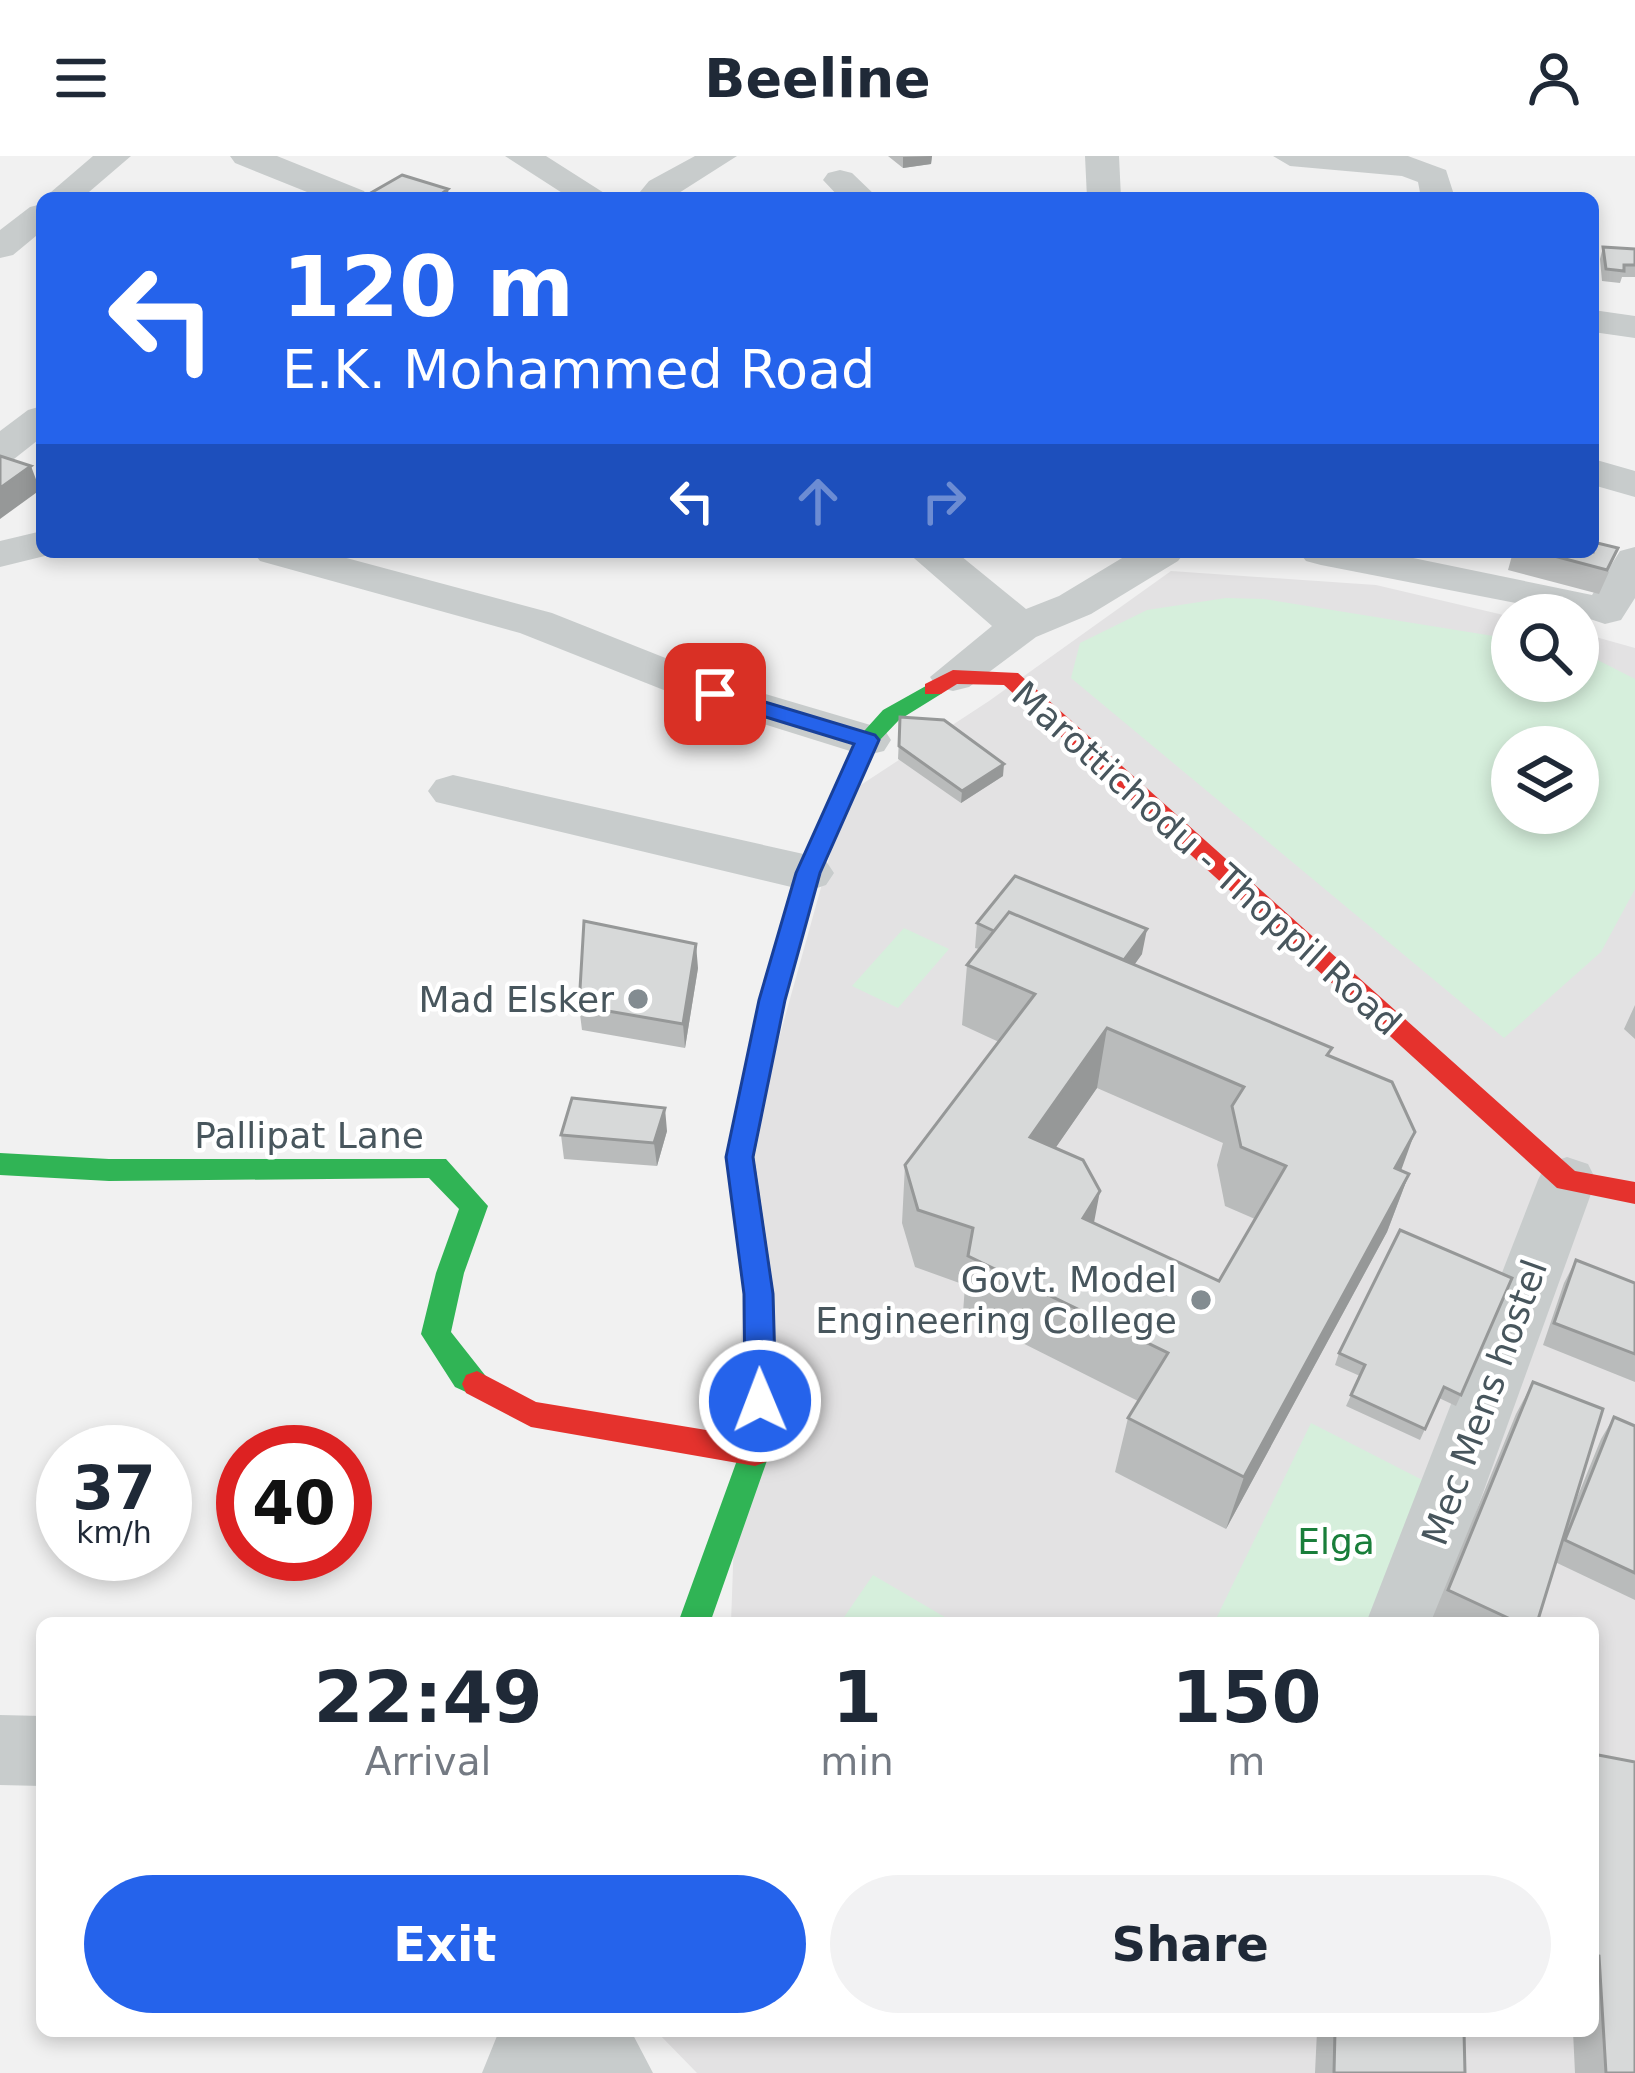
<!DOCTYPE html>
<style>
:root{--surface:#fff;--page:#f2f2f3;--text:#1f2937;--muted:#747a83;--accent:#2563eb}
body{margin:0;font-family:"DejaVu Sans",sans-serif;background:var(--page);color:var(--text);height:100vh;display:flex;flex-direction:column;font-size:45px;white-space:nowrap}
*{box-sizing:border-box;margin:0}
p{font-size:39px;color:var(--muted)}
.icon{flex:none;width:66px;height:66px;fill:none;stroke:currentColor;stroke-width:2;stroke-linecap:round;stroke-linejoin:round}
.map{position:relative;flex:1;overflow:hidden}
.details{position:absolute;left:36px;top:1461px;width:1563px;height:420px;display:flex;flex-direction:column;background:var(--surface);border-radius:18px;box-shadow:0 6px 18px #0003}
.details>*{flex:none}
.top-card{position:absolute;left:36px;top:36px;width:1563px;height:366px;border-radius:18px;box-shadow:0 6px 18px #0003;background:#2563eb;color:#fff;overflow:hidden}
.buttons{position:absolute;left:1491px;top:438px;display:grid;gap:24px}
.buttons a{display:grid;place-items:center;width:108px;height:108px;border-radius:50%;background:var(--surface);box-shadow:0 6px 18px #0003;font-size:60px}
.speed{position:absolute;left:36px;top:1269px;display:flex;gap:24px;font-size:60px;font-weight:700;text-align:center}
.speed>*{display:grid;place-content:center;width:156px;height:156px;border-radius:50%;background:var(--surface);box-shadow:0 6px 18px #0003;line-height:1}
.speed small{font-size:30px;font-weight:400}
.speed .limit{border:18px solid #d22;background:#fff;color:#111}
.pin{position:absolute;display:grid;place-items:center;width:102px;height:102px;color:#fff;margin:-51px;border-radius:24px;box-shadow:0 6px 18px #0006}
.me{position:absolute;width:132px;margin:-66px;rotate:359deg;stroke-linejoin:round;filter:drop-shadow(0 0 9px #0008)}
.turn{display:flex;align-items:center;gap:42px;height:252px;padding:0 48px;font-size:54px}
.turn .icon{width:156px;height:156px;stroke-width:2.5}
.turn b{display:block;font-size:84px;line-height:102px}
.lanes{display:flex;align-items:center;height:114px;padding:0 48px;background:#0003;justify-content:center;gap:60px;direction:ltr}
.lanes .off{opacity:.35}
.eta{display:flex;justify-content:space-evenly;align-items:center;height:204px;text-align:center}
.eta b{font-size:72px;font-weight:700;line-height:84px}
.primary-button{display:flex;gap:24px;margin-top:auto;padding:24px 48px}
.primary-button a{flex:1;height:138px;border-radius:72px;background:var(--accent);color:#fff;font-size:48px;font-weight:700;line-height:138px;text-align:center}
.primary-button a+a{background:var(--page);color:var(--text)}
header{display:flex;justify-content:space-between;align-items:center;height:156px;padding:0 48px;background:var(--surface);font-size:54px;font-weight:700}
.map>svg:first-child{display:block}
</style>
<header><svg class="icon" aria-label="menu" viewBox="0 0 24 24"><path d="M4 6h16M4 12h16M4 18h16"/></svg>Beeline<svg class="icon" aria-label="person" viewBox="0 0 24 24"><circle cx="12" cy="8" r="4"/><path d="M4 21q1-7 8-7t8 7"/></svg></header>
<div class="map">
<svg width="1635" height="1917" viewBox="0 0 1635 1917">
<rect width="100%" height="100%" fill="#f1f1f1"/>
<path fill="#e3e2e3" fill-rule="evenodd" d="M1171,415L1376,429L1512,461V525H1578V476L1635,492V1917H697L656,1875H1593V1467H731L748,994L847,638L989,545ZM1512,591H1578V657H1512Z"/>
<path fill="#d6efdc" fill-rule="evenodd" d="M1226,442L1264,443L1512,483V525H1578V494L1635,523V733L1601,796L1504,882L1071,522L1080,487L1147,454ZM1512,591H1578V657H1512Z
M904,772L949,793L898,852L852,830Z
M1311,1267L1438,1332L1383,1467H1214Z
M873,1419L955,1467H956H840Z"/>
<g fill="none" stroke-linecap="round" stroke-linejoin="round">
<path fill="#c8cccc" fill-rule="evenodd" d="M93,0H131L82,42H44Z
M230,0H277L364,35L369,42H322L235,7Z
M505,0H546L612,42H570Z
M695,0H737L671,42H635L649,25Z
M1085,0H1119L1121,42H1087Z
M1273,0H1408L1446,14L1455,42H1421L1418,26L1402,20L1290,10Z
M840,14L852,17L878,42H840L823,24L828,17Z
M42,48V75L13,99L0,102V74L30,51Z
M1593,154L1635,160V182L1593,176Z
M42,250V281L14,303L0,306V275L28,254Z
M1593,303L1635,315V341L1593,329Z
M42,375V396L57,397L0,411V385Z
M1635,391V442L1621,464L1605,468L1578,459L1321,409L1306,405L1299,396H1384L1592,439L1620,395Z
M253,396H324L552,457L731,528L884,573L891,584L884,595L867,599L850,595L699,548L520,477L260,405Z
M907,396H956L1026,453L1059,440L1132,396H1185L1178,405L1091,458L1036,481L969,531L953,535L937,531L930,521L992,470Z
M453,619L808,699L826,705L834,717L826,729L808,735L436,646L428,635L436,624Z
M1567,1001L1588,1008L1596,1024L1436,1467H1366L1538,1024L1546,1008Z
M0,1559L42,1560V1630L0,1629Z
M499,1875H631L653,1917H482Z"/>
<path fill="#30b455" fill-rule="evenodd" d="M933,526L944,533L941,538L899,564L877,587L820,717L785,844L754,1001L774,1139L776,1245L770,1296L710,1467H678L740,1296L746,1245L744,1139L726,1001L759,844L796,717L856,584L883,554Z
M0,997L109,1003H446L488,1050L464,1117L451,1176L492,1228L488,1237L477,1241L455,1231L421,1178L436,1117L459,1053L429,1022L109,1025L0,1019Z"/>
<path fill="#e5322d" fill-rule="evenodd" d="M953,514L1018,517L1575,1015L1635,1026V1048L1557,1032L1004,529L957,528L941,538H925V528Z
M477,1215L536,1246L755,1282L766,1286L770,1296L766,1306L755,1310L531,1271L466,1237L462,1228L466,1219Z"/>
</g>
<path fill="#b9bbbb" fill-rule="evenodd" d="M888,0H932L931,8L903,12Z
M1603,91L1635,109V121H1622L1620,127L1602,125L1600,103Z
M1513,396H1593L1609,416L1599,438L1508,414Z
M900,561L1003,620L961,647L898,603Z
M977,767L1142,798L1134,809L1330,900L1401,1015L1409,1018L1387,1076L1226,1373L1115,1316L1128,1262L1138,1245L963,1157L965,1129L915,1111L902,1067L905,1009L999,886L962,869L967,809L979,793L975,792ZM1097,932L1223,987L1217,1009L1225,1050L1255,1063L1219,1125L1094,1067L1055,992Z
M698,812L685,892L582,874L579,850Z
M1635,849V883L1624,873Z
M667,975L657,1010L564,1003L561,979Z
M1576,1104L1635,1127V1226L1543,1189L1564,1127Z
M1512,1122L1456,1250L1439,1242L1420,1284L1346,1250L1360,1220L1335,1209L1339,1197Z
M1533,1226L1568,1364L1601,1283L1614,1261L1635,1270V1444L1555,1406L1537,1467H1440L1432,1463L1516,1258Z
M1593,1598L1635,1917H1575L1573,1875H1593Z
M1317,1875H1464L1465,1917H1315Z"/>
<path fill="#969898" d="M932,0L931,8L903,12V1Z
M448,33L449,42H436Z
M31,310L40,334L0,363V332Z
M1004,608L1003,620L961,647L962,635Z
M1147,773L1142,798L1107,847L1111,823Z
M696,788L698,812L685,892L683,868Z
M1107,872L1097,932L1023,1039L1030,981Z
M665,952L667,975L657,1010L654,987Z
M1415,976L1394,1034L1395,1012Z
M1409,1018L1387,1076L1226,1373L1244,1321Z
M1100,1035L1089,1093L1083,1062Z"/>
<path fill="#d7d9d9" stroke="#969898" stroke-width="3" fill-rule="evenodd" d="M402,19L448,33L436,42H362Z
M1603,91L1635,93V109H1624V115L1606,113Z
M0,300L31,310L0,332Z
M1593,386L1618,392L1607,414L1539,396H1593Z
M900,561L944,564L1004,608L962,635L899,590Z
M1015,720L1147,773L1124,804L1009,756L994,775L977,767Z
M1009,756L1332,892L1327,899L1392,926L1415,976L1395,1012L1409,1018L1244,1321L1128,1262L1168,1197L968,1100L973,1072L918,1054L905,1009L1035,838L967,809ZM1107,872L1244,931L1232,950L1241,991L1286,1010L1219,1125L1083,1062L1100,1035L1083,1004L1030,981Z
M584,765L696,788L683,868L579,850Z
M572,942L665,952L654,987L561,979Z
M1400,1074L1512,1122L1461,1239L1444,1231L1425,1273L1351,1239L1365,1209L1339,1197Z
M1576,1104L1635,1127V1198L1554,1167Z
M1533,1226L1603,1253L1537,1467H1519L1448,1434Z
M1614,1261L1635,1270V1417L1565,1384Z
M1593,1598L1635,1606V1917H1606L1599,1800L1593,1799V1690L1597,1691Z
M1335,1875H1464L1465,1917H1334Z"/>
<path fill="#2563eb" stroke="#184099" stroke-width="3" d="M715,531L875,579L879,584L820,717L785,844L753,1001L773,1138L776,1245L771,1254L760,1258L750,1254L745,1245L744,1138L726,1001L759,844L796,717L854,588L707,543L703,538Z"/>
<g fill="#838c91" stroke="#fff" stroke-width="4.5">
<circle cx="638" cy="843" r="12"/>
<circle cx="1201" cy="1144" r="12"/>
</g>
<g text-anchor="middle" stroke-width="9" stroke-linejoin="round" paint-order="stroke">
<g font-size="36" fill="#48565d" stroke="#fff">
<text transform="translate(1207 702) rotate(42)" y="13">Marottichodu - Thoppil Road</text>
<text x="309" y="992">Pallipat Lane</text>
<text transform="translate(1484 1246) rotate(-70)" y="13">Mec Mens hostel</text>
</g>
<g font-size="36" fill="#48565d" stroke="#fff" text-anchor="end">
<text x="614" y="856">Mad Elsker</text>
<text x="1177" y="1136">Govt. Model<tspan x="1177" dy="41">Engineering College</tspan></text>
</g>
<g font-size="36" fill="#197e3a" stroke="#fff">
<text x="1336" y="1398">Elga</text>
</g>
</g>
</svg>
<div class="buttons">
<a><svg class="icon" aria-label="search" viewBox="0 0 24 24"><circle cx="10" cy="10" r="6"/><path d="M15 15l6 6"/></svg></a>
<a><svg class="icon" aria-label="layers" viewBox="0 0 24 24"><path d="M12 4l9 5-9 5-9-5zM3 14l9 5 9-5"/></svg></a>
</div>
<div class="speed"><div>37<small>km/h</small></div><div class="limit">40</div></div>
<div class="pin" style="left:715px;top:538px;background:#d93025"><svg class="icon" aria-label="arrive" viewBox="0 0 24 24"><path d="M6 21V4h12l-3 4 3 4H6"/></svg></div>
<svg class="me" style="left:760px;top:1245px" viewBox="-20 -20 40 40"><circle r="17" fill="#2563eb" stroke="#fff" stroke-width="3"/><path d="M0-11L8 9 0 5-8 9z" fill="#fff"/></svg>
<div class="top-card">
<div class="turn"><svg class="icon" aria-label="left" viewBox="0 0 24 24"><path d="M17 20v-9H6M10 6l-5 5 5 5"/></svg><div><b>120 m</b>E.K. Mohammed Road</div></div>
<div class="lanes"><svg class="icon" aria-label="left" viewBox="0 0 24 24"><path d="M17 20v-9H6M10 6l-5 5 5 5"/></svg><svg class="icon off" aria-label="ahead" viewBox="0 0 24 24"><path d="M12 20V5M6 11l6-6 6 6"/></svg><svg class="icon off" aria-label="right" viewBox="0 0 24 24"><path d="M7 20v-9h11M14 6l5 5-5 5"/></svg></div>
</div>
<section class="details">
<div class="eta">
<div><b>22:49</b><p>Arrival</p></div>
<div><b>1</b><p>min</p></div>
<div><b>150</b><p>m</p></div>
</div>
<div class="primary-button"><a>Exit</a><a>Share</a></div>
</section>
</div>
